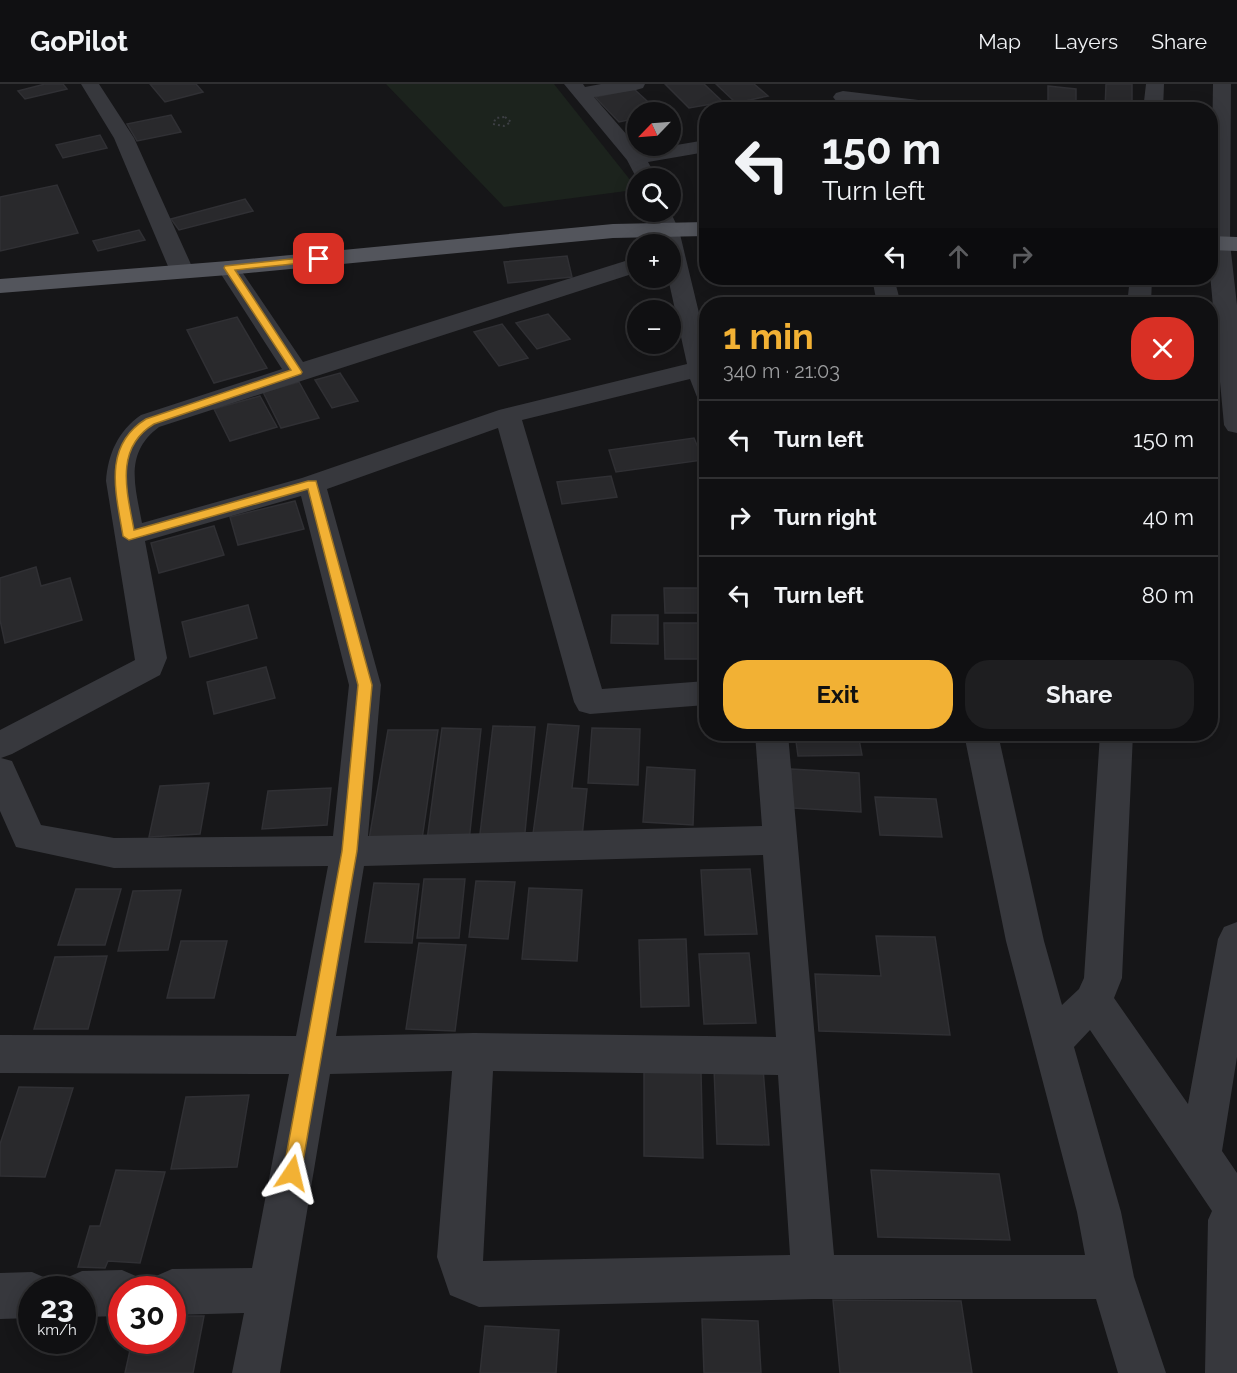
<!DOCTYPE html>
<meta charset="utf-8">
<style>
:root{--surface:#101012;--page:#1e1e20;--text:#f1f3f6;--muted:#9c9d9f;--line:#303032;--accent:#f2b134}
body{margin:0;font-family:Raleway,sans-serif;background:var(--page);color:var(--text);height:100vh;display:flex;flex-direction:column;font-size:22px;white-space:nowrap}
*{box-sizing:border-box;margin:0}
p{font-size:20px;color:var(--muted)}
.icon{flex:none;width:33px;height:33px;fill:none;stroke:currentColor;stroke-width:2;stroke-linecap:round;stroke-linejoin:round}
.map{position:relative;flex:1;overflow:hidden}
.side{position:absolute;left:699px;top:213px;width:519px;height:444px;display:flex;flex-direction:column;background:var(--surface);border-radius:24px;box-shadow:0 3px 15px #0003,0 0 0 2px var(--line)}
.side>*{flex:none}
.banner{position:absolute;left:699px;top:18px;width:519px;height:183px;border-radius:24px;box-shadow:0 3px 15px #0003,0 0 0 2px var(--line);background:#101012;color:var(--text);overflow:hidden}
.needle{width:39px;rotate:245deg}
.fabs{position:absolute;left:627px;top:18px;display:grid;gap:12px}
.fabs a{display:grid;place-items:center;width:54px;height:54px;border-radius:50%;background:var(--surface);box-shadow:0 3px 15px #0003,0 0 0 2px var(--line);font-size:30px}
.speed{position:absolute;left:18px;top:1192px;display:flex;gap:12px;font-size:30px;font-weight:700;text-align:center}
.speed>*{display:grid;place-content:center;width:78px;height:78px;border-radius:50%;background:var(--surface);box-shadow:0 3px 15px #0003,0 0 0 2px var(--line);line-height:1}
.speed small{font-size:15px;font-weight:400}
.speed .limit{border:9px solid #d22;background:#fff;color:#111}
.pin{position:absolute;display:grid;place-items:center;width:51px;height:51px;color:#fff;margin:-26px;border-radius:12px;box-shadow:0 3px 9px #0006}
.me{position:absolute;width:66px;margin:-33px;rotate:10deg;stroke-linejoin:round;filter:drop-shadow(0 0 4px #0008)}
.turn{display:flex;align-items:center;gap:21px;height:126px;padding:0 24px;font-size:27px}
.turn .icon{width:78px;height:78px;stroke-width:2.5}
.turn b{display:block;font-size:42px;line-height:51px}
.lanes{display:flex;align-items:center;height:57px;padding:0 24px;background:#0003;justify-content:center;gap:30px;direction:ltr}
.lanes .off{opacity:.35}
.round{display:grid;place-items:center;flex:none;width:63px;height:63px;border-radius:24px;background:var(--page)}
.headline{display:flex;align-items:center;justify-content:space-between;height:102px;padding:0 24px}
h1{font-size:36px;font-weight:700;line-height:45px;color:var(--accent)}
.action{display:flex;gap:12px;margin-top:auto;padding:12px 24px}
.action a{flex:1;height:69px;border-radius:24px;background:var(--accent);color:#111;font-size:24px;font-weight:700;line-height:69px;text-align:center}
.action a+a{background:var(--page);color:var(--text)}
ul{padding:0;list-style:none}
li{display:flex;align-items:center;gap:18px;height:78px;padding:0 24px;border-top:2px solid var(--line)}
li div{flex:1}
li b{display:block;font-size:22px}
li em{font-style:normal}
header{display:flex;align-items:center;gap:36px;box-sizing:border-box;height:84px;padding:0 30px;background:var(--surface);border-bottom:2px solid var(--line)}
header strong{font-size:28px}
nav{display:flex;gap:33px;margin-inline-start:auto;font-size:21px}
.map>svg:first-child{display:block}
</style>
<header>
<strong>GoPilot</strong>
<nav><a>Map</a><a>Layers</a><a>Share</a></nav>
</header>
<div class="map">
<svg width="1237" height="1289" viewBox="0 0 1237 1289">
<rect width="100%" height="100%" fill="#161618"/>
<path fill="#1c231d" d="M386,0H554L635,102L634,106L504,123Z"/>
<path fill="#29292c" stroke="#303034" stroke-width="1.5" d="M45,0H63L67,5L25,15L18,7Z
M150,0H196L203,8L165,18Z
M665,0H704L723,18L689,24Z
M716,0H754L768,12L736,19Z
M1106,0H1132V26H1105Z
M1048,2L1076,5V26H1048Z
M634,5L659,28H638V34L619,38L595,13Z
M171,31L181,48L137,57L127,40Z
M100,51L107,64L63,74L56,61Z
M57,101L78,149L0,167V113Z
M245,115L253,127L179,146L171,135Z
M139,146L145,156L98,167L93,157Z
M567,172L572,193L508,199L504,178Z
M548,230L570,255L537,265L516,239Z
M237,233L267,284L214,299L187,246Z
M502,240L528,274L499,282L474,248Z
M340,289L358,317L332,324L315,296Z
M299,298L319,334L281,344L263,308Z
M260,312L277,343L230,357L214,325Z
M694,354L703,376L616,388L609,366Z
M611,392L617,413L562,420L557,398Z
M295,417L304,445L238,461L230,433Z
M214,442L224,471L159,489L151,459Z
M36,483L41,502L70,494L82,536L5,559L0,536V494Z
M664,504H706V529H665Z
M248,521L257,554L190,573L182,538Z
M612,531H658V560L611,559Z
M664,539H706V575H665Z
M266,583L275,614L214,630L207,598Z
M548,640L579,642L572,704L587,705L582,753L533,750Z
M493,642L535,643L524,759L479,758Z
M442,644L481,645L469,757L427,756Z
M592,644L640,645L638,701L588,699Z
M388,646H438L421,762L368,761Z
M795,650H858L862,671L798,672Z
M647,683L695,686L693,741L643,738Z
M791,685L859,689L861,728L793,724Z
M209,699L200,750L149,753L160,702Z
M331,704L327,741L262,745L268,707Z
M875,713L936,715L942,753L880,751Z
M750,785L757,850L705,851L701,786Z
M424,795H465L459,854H417Z
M476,797L515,798L508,855L469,853Z
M374,799L419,800L412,859L365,858Z
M529,804L582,806L577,877L522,875Z
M76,805H121L105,861H58Z
M181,806L168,866L118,867L133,807Z
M876,852L935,853L950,951L819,947L815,890L881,892Z
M686,855L689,922L641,923L639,856Z
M181,857H227L214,914H167Z
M419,859L466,861L455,947L406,945Z
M749,869L756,939L704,940L699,870Z
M107,872L88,945H34L55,873Z
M714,984H763L769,1061L717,1060Z
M644,987L701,988L703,1074L644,1072Z
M19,1003L73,1004L45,1093L0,1092V1060Z
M249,1011L237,1083L171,1085L186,1013Z
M116,1086L165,1088L140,1179L108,1177L105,1184L78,1183L90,1142H100Z
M871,1086L999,1090L1010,1156L878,1153Z
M833,1216L961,1217L972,1289H840Z
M172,1232H204L193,1289H125L132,1257H172Z
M702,1235L758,1237L761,1289H704Z
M485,1242L559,1246L556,1289H480Z"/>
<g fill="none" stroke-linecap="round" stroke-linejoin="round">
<path stroke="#3d3f44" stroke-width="2" stroke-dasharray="2 3" stroke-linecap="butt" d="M505,33L511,38L504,42L493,40L496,34Z"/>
<path fill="#37383d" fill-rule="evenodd" d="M81,0H99L134,54L194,187L190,192L182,194L174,192L170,187L114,54Z
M564,0H583L585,3L601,0H645L643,4L636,6L594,13L641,67L706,56V68L648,78L657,94H638V97L627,76Z
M1146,0H1164L1163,26H1143Z
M1213,0H1231L1230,159L1237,221V349L1228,347L1224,341L1210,190Z
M843,7L952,20L959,22L961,26H899L836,17L833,13L836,9Z
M670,127L679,146L706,258V316L697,313L690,295L522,336L602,605L706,597V621L590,630L579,627L574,618L498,344L327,405L381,601L368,752L762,742L755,650H788L834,1171H1085L1077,1128L1006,857L964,650H998L1044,857L1062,921L1079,905L1084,894L1100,650H1133L1122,894L1114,914L1188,1020L1218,855L1224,843L1237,838V973L1222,1067L1237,1089V1289H1205L1208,1136L1212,1127L1090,946L1074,963L1121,1128L1134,1193L1166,1289H1118L1096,1215H814L479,1223L450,1211L437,1173L452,987L330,990L280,1289H232L244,1229L172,1231V1206H150L156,1192L172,1185L252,1184L289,990L0,989V951L296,952L328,782L114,784L16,763L0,727V646L135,576L106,397C108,370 118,347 141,331L282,285L217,184L220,179L228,177L236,179L303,278L638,173V188L159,343C124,369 135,402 142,439L302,394L499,326L687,280L668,194H670V160H660L649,128ZM301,412L349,601L333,752L114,754L41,741L12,677L1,674L12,670L160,591L167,574L145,457ZM763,771L776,953L474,949L336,952L364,782ZM493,987L778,991L790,1171L483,1177Z
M872,194H894L901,220H877Z
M1130,194H1152L1151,220H1127Z
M122,1186L138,1193L143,1206H122V1232L82,1233V1206H61L66,1194L82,1187Z
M32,1188L48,1195L53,1206H32V1234L0,1235V1189Z"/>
<path fill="#53555c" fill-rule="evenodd" d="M706,138V152L613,154L228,191L0,209V195L228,177L613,140Z
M1210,152L1237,153V167L1210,166Z"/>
</g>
<path fill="#f2b134" stroke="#9d7322" stroke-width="1.5" d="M319,172L323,175L322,177L235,186L302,288L301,290L154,340C114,364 127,408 134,446L308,397H316L372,601L357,767L301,1089L298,1095L292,1098L286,1095L283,1089L342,767L358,601L308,405L129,456L123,452C116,409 102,362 146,335L291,286L224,184L225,182Z"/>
</svg>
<div class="fabs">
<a><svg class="needle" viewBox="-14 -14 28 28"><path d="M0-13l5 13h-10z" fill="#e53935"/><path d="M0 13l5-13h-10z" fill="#9c9d9f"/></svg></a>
<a><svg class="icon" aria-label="search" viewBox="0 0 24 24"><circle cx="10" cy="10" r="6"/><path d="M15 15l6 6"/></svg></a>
<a>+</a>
<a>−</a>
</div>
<div class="speed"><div>23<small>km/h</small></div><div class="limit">30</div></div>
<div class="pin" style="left:319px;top:175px;background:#d93025"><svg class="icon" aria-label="arrive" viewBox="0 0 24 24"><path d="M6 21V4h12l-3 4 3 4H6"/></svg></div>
<svg class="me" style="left:292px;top:1089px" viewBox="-20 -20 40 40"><path d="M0-17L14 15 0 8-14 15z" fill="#f2b134" stroke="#fff" stroke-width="4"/></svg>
<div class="banner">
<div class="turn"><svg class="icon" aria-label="left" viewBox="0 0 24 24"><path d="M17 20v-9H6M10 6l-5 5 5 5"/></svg><div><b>150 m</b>Turn left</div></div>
<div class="lanes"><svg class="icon" aria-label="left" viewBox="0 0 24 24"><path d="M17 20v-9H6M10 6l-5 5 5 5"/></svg><svg class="icon off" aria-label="ahead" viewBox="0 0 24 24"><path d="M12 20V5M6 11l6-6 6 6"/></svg><svg class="icon off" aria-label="right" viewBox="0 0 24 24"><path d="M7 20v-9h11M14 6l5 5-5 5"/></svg></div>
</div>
<section class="side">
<div class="headline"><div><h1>1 min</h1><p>340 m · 21:03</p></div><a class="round" style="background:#d93025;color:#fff"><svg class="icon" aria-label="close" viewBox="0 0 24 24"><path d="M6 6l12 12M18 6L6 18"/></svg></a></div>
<ul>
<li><svg class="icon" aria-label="left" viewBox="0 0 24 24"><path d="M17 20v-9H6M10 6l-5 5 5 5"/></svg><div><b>Turn left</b></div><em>150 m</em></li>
<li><svg class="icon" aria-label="right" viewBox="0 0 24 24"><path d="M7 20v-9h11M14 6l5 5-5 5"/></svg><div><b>Turn right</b></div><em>40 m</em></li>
<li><svg class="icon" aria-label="left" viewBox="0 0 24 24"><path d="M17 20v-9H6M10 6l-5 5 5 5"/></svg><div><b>Turn left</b></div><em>80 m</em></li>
</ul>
<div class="action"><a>Exit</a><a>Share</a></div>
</section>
</div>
